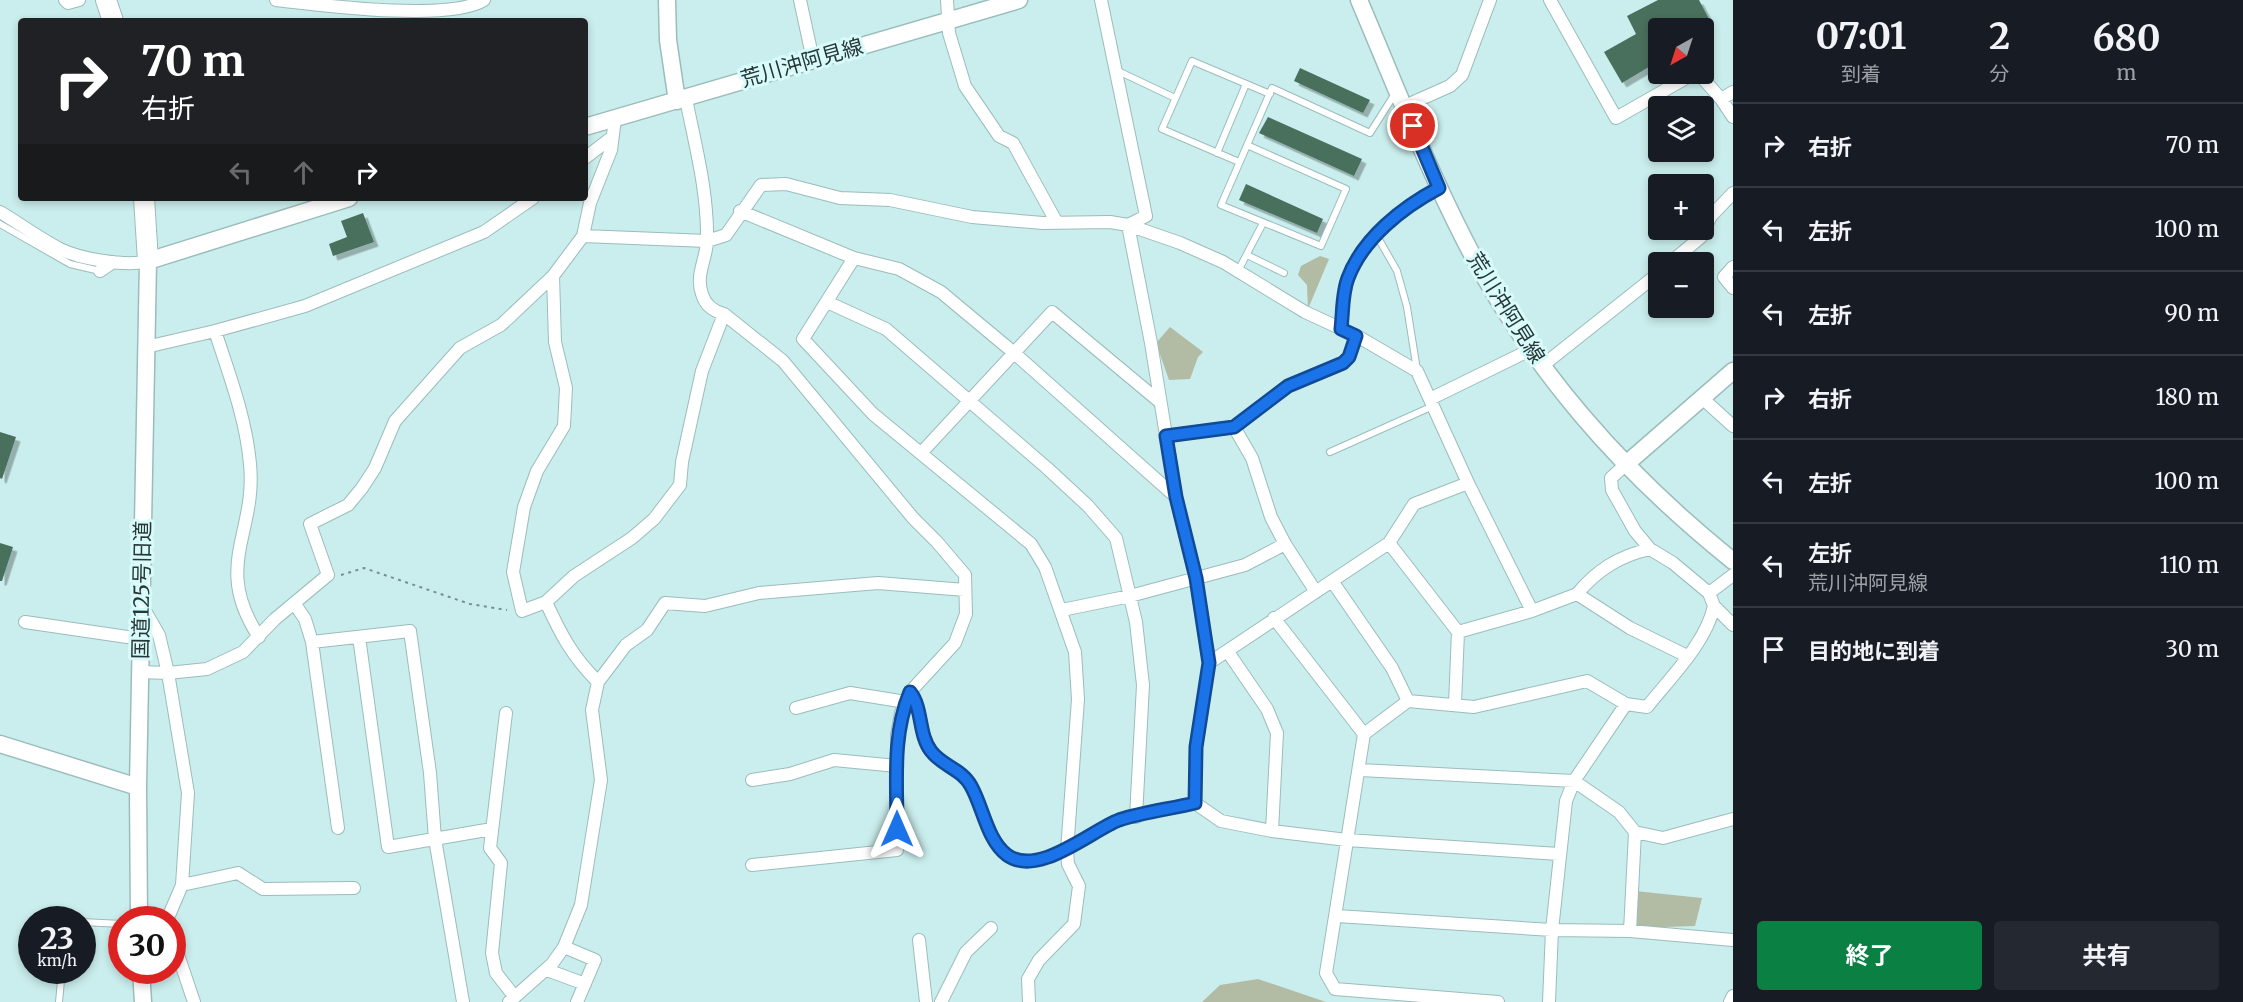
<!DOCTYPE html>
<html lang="ja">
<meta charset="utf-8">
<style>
:root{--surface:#171b24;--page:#242831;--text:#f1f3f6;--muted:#9ea1a6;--line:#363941;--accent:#0b8043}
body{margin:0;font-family:Merriweather,"Noto Sans JP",serif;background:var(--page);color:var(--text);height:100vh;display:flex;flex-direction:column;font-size:22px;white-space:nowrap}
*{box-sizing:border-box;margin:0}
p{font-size:20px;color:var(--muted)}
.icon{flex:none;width:33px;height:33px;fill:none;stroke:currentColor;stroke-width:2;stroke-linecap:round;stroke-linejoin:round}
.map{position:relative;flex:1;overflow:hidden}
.sheet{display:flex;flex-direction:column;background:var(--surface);width:510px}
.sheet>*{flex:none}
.hud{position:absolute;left:18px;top:18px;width:570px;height:183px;border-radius:6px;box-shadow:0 3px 9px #0003;background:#202124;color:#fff;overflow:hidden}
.needle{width:39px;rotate:219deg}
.fabs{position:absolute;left:1648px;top:18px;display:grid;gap:12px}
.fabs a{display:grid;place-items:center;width:66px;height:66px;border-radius:6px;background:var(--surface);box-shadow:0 3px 9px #0003;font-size:30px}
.speed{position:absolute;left:18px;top:906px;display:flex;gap:12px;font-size:30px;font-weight:700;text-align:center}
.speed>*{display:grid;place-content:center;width:78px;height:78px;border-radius:50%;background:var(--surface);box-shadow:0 3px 9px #0003;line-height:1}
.speed small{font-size:15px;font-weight:400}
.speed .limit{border:9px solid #d22;background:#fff;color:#111}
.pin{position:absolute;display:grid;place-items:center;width:51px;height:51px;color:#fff;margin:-26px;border:3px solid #fff;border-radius:50%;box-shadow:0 2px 6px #0007}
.me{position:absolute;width:66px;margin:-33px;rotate:0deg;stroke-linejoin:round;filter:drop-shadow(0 0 4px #0008)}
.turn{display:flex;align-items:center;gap:21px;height:126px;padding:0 24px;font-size:27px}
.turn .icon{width:78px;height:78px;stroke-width:2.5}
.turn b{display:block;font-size:42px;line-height:51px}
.lanes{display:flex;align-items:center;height:57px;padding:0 24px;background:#0003;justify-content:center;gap:30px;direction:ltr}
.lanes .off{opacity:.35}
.eta{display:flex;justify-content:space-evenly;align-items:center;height:102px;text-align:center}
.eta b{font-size:36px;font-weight:700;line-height:42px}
.primary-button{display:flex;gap:12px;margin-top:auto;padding:12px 24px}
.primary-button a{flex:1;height:69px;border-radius:6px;background:var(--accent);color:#fff;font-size:24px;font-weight:700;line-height:69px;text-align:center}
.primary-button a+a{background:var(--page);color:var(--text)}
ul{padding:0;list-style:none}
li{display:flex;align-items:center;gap:18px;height:84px;padding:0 24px;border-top:2px solid var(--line)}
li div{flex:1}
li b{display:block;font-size:22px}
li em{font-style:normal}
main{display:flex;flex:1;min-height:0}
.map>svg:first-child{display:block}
</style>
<main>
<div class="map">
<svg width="1733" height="1002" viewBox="0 0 1733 1002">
<defs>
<filter id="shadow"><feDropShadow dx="4.5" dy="4.5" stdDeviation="0" flood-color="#0004"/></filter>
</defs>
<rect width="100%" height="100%" fill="#caeeed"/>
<path fill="#b2bba4" d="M1320,256L1329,259L1308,309L1307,285L1298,275L1301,266Z
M1170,327L1203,352L1198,357L1190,379L1169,380L1156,343Z
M1635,891L1702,898L1695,926L1632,928Z
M1258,979L1326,1002H1202L1220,985Z"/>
<path fill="#4a705b" filter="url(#shadow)" d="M1658,0H1699L1709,19L1690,28H1659V61L1622,83L1604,52L1636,34L1627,16Z
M1300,68L1370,100L1363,113L1294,81Z
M1268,117L1362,159L1354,176L1259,133Z
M1246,184L1323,219L1317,233L1239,200Z
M363,213L374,242L333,256L329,244L347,237L341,221Z
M0,432L16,437L2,479L0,478Z
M0,543L13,547L2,581H0Z"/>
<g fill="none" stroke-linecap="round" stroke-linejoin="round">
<g stroke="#9abdbb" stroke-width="8">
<path id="lane" d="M1116,70L1175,98
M1247,145L1346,189L1321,246L1221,205L1272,88L1370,133L1396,92
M1217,153L1246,84
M1239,162L1162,129L1192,61L1270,94
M0,224L70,264L100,271
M1377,236L1397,271L1407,307L1417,370
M1247,255L1284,273
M1238,271L1263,223
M1330,452L1433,406
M82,922L122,924
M59,1002L62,970"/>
</g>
<g stroke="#9abdbb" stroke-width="14">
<path id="street" d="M65,0L68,3L79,0
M276,0C320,5 449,22 484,0
M800,0L813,60
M947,0L949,33L965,86L999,136L1013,143L1057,223
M1101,0L1146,216L1128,225
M1550,0L1616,118L1693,74
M1699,74L1721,99
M1733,92L1721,99L1733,117
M686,99C695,144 708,192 707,240C707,258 695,275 702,294C705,305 713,311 724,314L783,361L913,518L937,542L965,575L966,614L955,643L910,692L901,713L897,735V850L752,865
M1405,106L1450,86L1462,75L1490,0
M585,158L611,138
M740,211L854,258
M0,212C20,224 39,238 60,249C80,259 127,267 148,261
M1128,225L1151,343L1176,497L1196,578L1209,663L1196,747L1195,803
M1690,230L1696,241
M583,236L707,241L726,235L761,185L786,184L840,198L890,200L972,217L1043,223L1110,222L1128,225L1180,243L1223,262L1305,312L1357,336L1417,371L1468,483L1414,504L1389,543L1209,663
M1671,262L1701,237L1711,216L1733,193
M1733,267L1724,277L1733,288
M100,271L113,262
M553,276L555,342L566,388L564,426L537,471L524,507L513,572L522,611L546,602C561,635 572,656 598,682
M827,302L886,329L1047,468L1088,506L1116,538L1136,622L1143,685L1136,817
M1341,329C1343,312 1342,293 1348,278C1363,239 1404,206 1439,188
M215,331C229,374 246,418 250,464C257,533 212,566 259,637
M146,347L215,331L305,306L484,232L533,198
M1542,366L1659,273
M1702,398L1733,426
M1430,399L1530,350
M1234,427L1252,458L1271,517L1285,544L1316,592
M1166,436L1234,427L1288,386L1343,363L1349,357L1357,336
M922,452L1052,312L1160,402
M1625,465L1611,478L1612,490L1635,531L1650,549L1673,563L1709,593L1714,606L1733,625
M1468,483L1532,611
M1389,543L1458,632L1455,704
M1650,549C1619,556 1597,570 1577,594L1630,628L1687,656
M1332,581L1392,668L1408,701
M1709,593L1733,575
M546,602L574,576L632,538L654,519L680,485L682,462L702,371L724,314
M294,603L305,619L312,642L410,631L430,773L435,839L463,1002
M141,604L159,635L168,673L188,793L182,885L167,920
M1062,610L1130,596L1245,565L1285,544
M1274,618L1364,734L1326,973L1335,989L1498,1002
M25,622L141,639
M1458,632L1532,611L1577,594
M359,637L388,847L492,829
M312,642L338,828
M1228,652L1267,709L1277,733L1272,831
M140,672L168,673L207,669L243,652L275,619L328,575L310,524L348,505L362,488L375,468L395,421L460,348L501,325L553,276L583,236L590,203L611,150L615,119
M910,692C923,708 918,734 931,751C942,766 962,770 971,786C983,807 987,840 1007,855C1038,878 1092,830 1119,820C1143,812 1170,809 1195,803L1221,821L1272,831L1347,840L1559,854
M796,708L850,693L906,702
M506,713L490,848L501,863L492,953L496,973L514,996
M1364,734L1408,701L1474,707L1587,681L1626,704L1647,707C1670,678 1706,643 1714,606
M1360,770L1574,781L1619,812L1635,832L1630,931
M752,780L790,774L834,760L897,766
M1635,832L1663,838L1733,819
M182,885L238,873L263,889L354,888
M1337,916L1552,930L1630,931L1733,940
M172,937L194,1002
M919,940L926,1002
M564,947L595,960L577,1002
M547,970L585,984
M509,1002L552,964L564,947L581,905L601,780L592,710L598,682L626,645L647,630L665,603L705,606L759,593L878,583L965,590
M941,1002L966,952L991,928
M1029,1002L1028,979L1039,960L1074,924L1079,886L1068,864L1067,851L1078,699L1075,652L1045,567L1031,544L873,414L803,339L854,258L899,269L941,292L1013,352L1176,497
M1549,1002L1552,930L1566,801L1574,781L1626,704
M1730,1002L1733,996"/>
</g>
<g stroke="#9abdbb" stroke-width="19">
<path id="secondary" d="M667,0L668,40L677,101
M1359,0C1393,80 1425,163 1465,241C1531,369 1621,471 1733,561
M585,127L1019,0
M1625,465L1733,371
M0,744L138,787
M139,920L138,787L148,261L349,198
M141,970L143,1002"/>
</g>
<g stroke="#9abdbb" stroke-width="22">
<path id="primary" d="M106,0L113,21
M144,198L148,261"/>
</g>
<path stroke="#77908f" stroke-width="2" stroke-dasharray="3 4.5" stroke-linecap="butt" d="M341,575L364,568L470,604L507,610"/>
<use href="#lane" stroke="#fff" stroke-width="6"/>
<use href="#street" stroke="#fff" stroke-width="12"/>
<use href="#secondary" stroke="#fff" stroke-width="16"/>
<use href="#primary" stroke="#fff" stroke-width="20"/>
</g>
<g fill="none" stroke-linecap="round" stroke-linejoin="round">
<g stroke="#114b97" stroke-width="15">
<path id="route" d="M897,829C897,782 892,735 910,692C923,708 918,734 931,751C942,766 962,769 971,786C983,807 987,840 1007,855C1038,878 1092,830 1119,820C1144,812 1170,809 1195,803L1196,747L1209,663L1196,578L1176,497L1166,436L1234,427L1288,386L1343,363L1349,357L1356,336L1341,329C1343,312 1342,293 1348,278C1363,238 1403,207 1439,188L1413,126"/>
</g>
<use href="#route" stroke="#1a73e8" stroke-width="10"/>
</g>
<g text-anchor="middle" stroke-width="6" stroke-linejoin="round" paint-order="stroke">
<g font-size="21" fill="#283636" stroke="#d7fbfa">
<text transform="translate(802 63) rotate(-16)" y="7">荒川沖阿見線</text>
<text transform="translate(1506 308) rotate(58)" y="7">荒川沖阿見線</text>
<text transform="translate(142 590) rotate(-89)" y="7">国道125号旧道</text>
</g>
</g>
</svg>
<div class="fabs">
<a><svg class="needle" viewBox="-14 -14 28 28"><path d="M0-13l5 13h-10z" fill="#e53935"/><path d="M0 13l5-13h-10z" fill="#9ea1a6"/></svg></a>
<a><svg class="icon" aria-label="layers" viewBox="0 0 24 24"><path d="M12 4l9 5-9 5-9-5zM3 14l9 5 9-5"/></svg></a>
<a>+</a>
<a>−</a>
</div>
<div class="speed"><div>23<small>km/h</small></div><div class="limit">30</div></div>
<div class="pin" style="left:1413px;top:126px;background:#d93025"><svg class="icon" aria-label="arrive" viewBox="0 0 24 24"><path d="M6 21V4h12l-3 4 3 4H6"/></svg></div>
<svg class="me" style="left:897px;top:829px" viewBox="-20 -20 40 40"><path d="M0-17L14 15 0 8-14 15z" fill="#1a73e8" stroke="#fff" stroke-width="4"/></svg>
<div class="hud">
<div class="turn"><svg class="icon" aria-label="right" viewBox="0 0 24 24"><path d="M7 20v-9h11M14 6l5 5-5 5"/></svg><div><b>70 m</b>右折</div></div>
<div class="lanes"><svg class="icon off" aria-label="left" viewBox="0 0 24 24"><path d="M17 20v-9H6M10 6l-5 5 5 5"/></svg><svg class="icon off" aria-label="ahead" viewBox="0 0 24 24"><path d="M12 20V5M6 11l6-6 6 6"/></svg><svg class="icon" aria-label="right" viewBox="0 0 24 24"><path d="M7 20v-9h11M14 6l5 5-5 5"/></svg></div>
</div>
</div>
<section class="sheet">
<div class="eta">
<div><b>07:01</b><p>到着</p></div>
<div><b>2</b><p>分</p></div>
<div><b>680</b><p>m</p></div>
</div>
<ul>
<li><svg class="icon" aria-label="right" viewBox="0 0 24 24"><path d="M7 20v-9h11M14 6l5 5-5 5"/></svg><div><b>右折</b></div><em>70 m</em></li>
<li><svg class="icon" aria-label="left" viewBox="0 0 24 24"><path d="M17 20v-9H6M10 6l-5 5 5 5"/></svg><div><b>左折</b></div><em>100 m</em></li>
<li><svg class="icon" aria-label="left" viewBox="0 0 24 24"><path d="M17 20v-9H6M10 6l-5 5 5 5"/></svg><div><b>左折</b></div><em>90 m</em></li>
<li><svg class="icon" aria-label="right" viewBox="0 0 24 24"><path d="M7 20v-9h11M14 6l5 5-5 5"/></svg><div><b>右折</b></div><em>180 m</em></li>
<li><svg class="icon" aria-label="left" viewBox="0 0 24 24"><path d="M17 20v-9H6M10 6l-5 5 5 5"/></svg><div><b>左折</b></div><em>100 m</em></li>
<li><svg class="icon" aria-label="left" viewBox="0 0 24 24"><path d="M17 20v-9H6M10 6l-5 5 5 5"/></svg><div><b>左折</b><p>荒川沖阿見線</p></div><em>110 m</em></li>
<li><svg class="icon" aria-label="arrive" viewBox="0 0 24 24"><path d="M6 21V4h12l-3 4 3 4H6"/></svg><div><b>目的地に到着</b></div><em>30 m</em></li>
</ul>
<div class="primary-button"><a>終了</a><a>共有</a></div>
</section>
</main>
